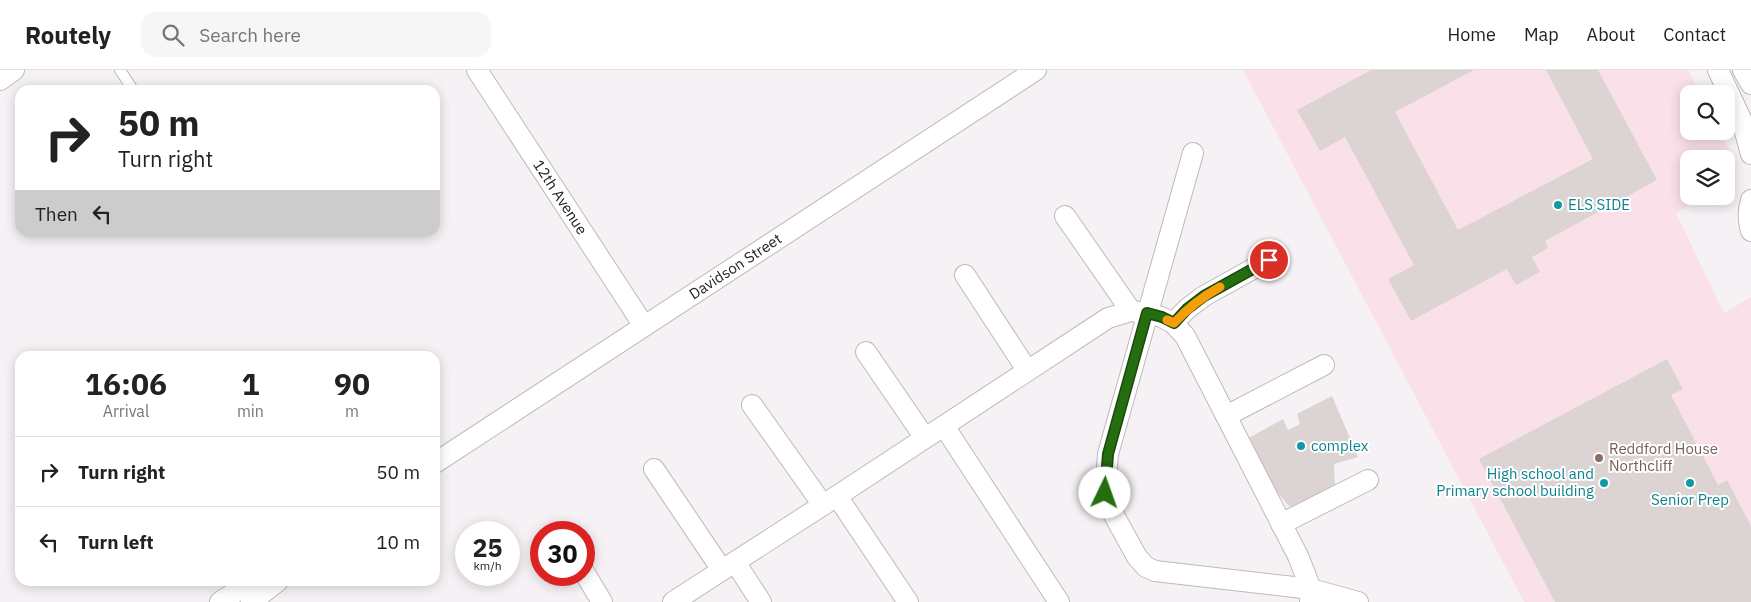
<!DOCTYPE html>
<style>
:root{--surface:#fff;--page:#f6f6f6;--text:#222;--muted:#767676;--line:#e0e0e0}
body{margin:0;font-family:"IBM Plex Sans",sans-serif;background:var(--page);color:var(--text);height:100vh;display:flex;flex-direction:column;font-size:19px;white-space:nowrap}
*{box-sizing:border-box;margin:0}
p{font-size:16px;color:var(--muted)}
.icon{flex:none;width:28px;height:28px;fill:none;stroke:currentColor;stroke-width:2;stroke-linecap:round;stroke-linejoin:round}
.map{position:relative;flex:1;overflow:hidden}
.drawer{position:absolute;left:15px;top:281px;width:425px;height:235px;display:flex;flex-direction:column;background:var(--surface);border-radius:15px;box-shadow:0 2px 12px #0003}
.drawer>*{flex:none}
.guide{position:absolute;left:15px;top:15px;width:425px;height:152px;border-radius:15px;box-shadow:0 2px 12px #0003;background:#fff;color:var(--text);overflow:hidden}
.buttons{position:absolute;left:1680px;top:15px;display:grid;gap:10px}
.buttons a{display:grid;place-items:center;width:55px;height:55px;border-radius:10px;background:var(--surface);box-shadow:0 2px 12px #0003;font-size:25px}
.speed{position:absolute;left:455px;top:451px;display:flex;gap:10px;font-size:25px;font-weight:700;text-align:center}
.speed>*{display:grid;place-content:center;width:65px;height:65px;border-radius:50%;background:var(--surface);box-shadow:0 2px 12px #0003;line-height:1}
.speed small{font-size:12px;font-weight:400}
.speed .limit{border:8px solid #d22;background:#fff;color:#111}
.pin{position:absolute;display:grid;place-items:center;width:42px;height:42px;color:#fff;margin:-21px;border:2px solid #fff;border-radius:50%;box-shadow:0 1px 5px #0007}
.me{position:absolute;width:55px;margin:-28px;rotate:3deg;stroke-linejoin:round;filter:drop-shadow(0 0 4px #0008)}
.turn{display:flex;align-items:center;gap:18px;height:105px;padding:0 20px;font-size:22px}
.turn .icon{width:65px;height:65px;stroke-width:2.5}
.turn b{display:block;font-size:35px;line-height:42px}
.then{display:flex;align-items:center;height:48px;padding:0 20px;background:#0003;gap:10px;font-size:19px}
.eta{display:flex;justify-content:space-evenly;align-items:center;height:85px;text-align:center}
.eta b{font-size:30px;font-weight:700;line-height:35px}
ul{padding:0;list-style:none}
li{display:flex;align-items:center;gap:15px;height:70px;padding:0 20px;border-top:1px solid var(--line)}
li div{flex:1}
li b{display:block;font-size:19px}
li em{font-style:normal}
header{display:flex;align-items:center;gap:30px;box-sizing:border-box;height:70px;padding:0 25px;background:var(--surface);border-bottom:1px solid var(--line)}
header strong{font-size:24px}
nav{display:flex;gap:28px;margin-inline-start:auto;font-size:18px}
.search{width:350px;height:45px;background:var(--page);display:flex;align-items:center;gap:12px;box-sizing:border-box;padding:0 18px;border-radius:15px;color:var(--muted);font-size:19px}
.map>svg:first-child{display:block}
</style>
<header>
<strong>Routely</strong>
<div class="search"><svg class="icon" aria-label="search" viewBox="0 0 24 24"><circle cx="10" cy="10" r="6"/><path d="M15 15l6 6"/></svg>Search here</div>
<nav><a>Home</a><a>Map</a><a>About</a><a>Contact</a></nav>
</header>
<div class="map">
<svg width="1751" height="532" viewBox="0 0 1751 532">
<rect width="100%" height="100%" fill="#f6f1f5"/>
<path fill="#fae1e9" d="M1243,0H1688L1701,24H1689V61H1720L1730,82L1726,89H1689V126H1706L1676,143L1724,243L1751,227V532H1524Z"/>
<path fill="#dbd4d2" d="M1371,0H1474L1395,42L1458,160L1593,89L1546,0H1598L1657,110L1545,171L1548,178L1532,187L1540,202L1516,215L1507,199L1411,251L1388,209L1414,195L1345,67L1320,81L1297,40Z
M1667,289L1683,319L1671,325L1718,415L1727,410L1751,456V532H1555L1479,389Z
M1332,326L1358,387L1334,394L1335,416L1290,437L1260,403L1247,369L1283,349L1288,360L1300,354L1297,344Z"/>
<g fill="none" stroke-linecap="round" stroke-linejoin="round">
<g stroke="#beb9be" stroke-width="12">
<path id="service" d="M120,0L133,20"/>
</g>
<g stroke="#beb9be" stroke-width="22">
<g id="minor">
<path id="s1" d="M477,0L644,256"/>
<path d="M1718,0L1742,51L1751,84"/>
<path d="M1743,0L1751,14"/>
<path d="M0,10L14,0"/>
<path d="M1193,83L1108,384L1105,423L1110,438L1137,487L1146,497L1155,501L1311,519L1358,532"/>
<path d="M1751,130C1748,140 1748,151 1751,161"/>
<path d="M1065,146L1131,241"/>
<path d="M965,205L1027,300"/>
<path d="M1173,253L1187,239L1204,226L1269,190"/>
<path d="M866,282L925,368"/>
<path d="M752,335L823,435"/>
<path d="M1226,346L1324,295"/>
<path d="M944,356L1059,532"/>
<path id="s2" d="M435,393L1036,0"/>
<path d="M654,399L722,500"/>
<path d="M837,426L908,532"/>
<path d="M1281,454L1368,410"/>
<path d="M735,492L761,532"/>
<path d="M584,502L602,532"/>
<path d="M220,532L253,511"/>
<path d="M251,532L278,511"/>
<path d="M673,532L837,426L1108,248L1131,241L1147,243L1161,247L1173,253L1185,266L1298,486L1311,519L1310,532"/>
</g>
</g>
<use href="#service" stroke="#fff" stroke-width="10"/>
<use href="#minor" stroke="#fff" stroke-width="20"/>
</g>
<g fill="none" stroke-linecap="round" stroke-linejoin="round">
<g stroke="#18480a" stroke-width="12">
<path id="route" d="M1105,423L1108,384L1147,243L1162,247L1174,253L1187,239L1204,226L1269,190"/>
</g>
<use href="#route" stroke="#256e0f" stroke-width="9"/>
<path stroke="#f59e0b" stroke-width="9" d="M1167,250L1174,253C1188,238 1202,227 1220,217"/>
</g>
<g fill="#0f9aa8" stroke="#fff" stroke-width="2">
<circle cx="1558" cy="135" r="5"/>
<circle cx="1301" cy="376" r="5"/>
<circle cx="1604" cy="413" r="5"/>
<circle cx="1690" cy="413" r="5"/>
</g>
<circle fill="#8d6e63" stroke="#fff" stroke-width="2" cx="1599" cy="388" r="5"/>
<g text-anchor="middle" stroke-width="4" stroke-linejoin="round" paint-order="stroke">
<g font-size="15" fill="#222022" stroke="#fff">
<text dy="5" stroke="none"><textPath href="#s1" startOffset="152">12th Avenue</textPath></text>
<text dy="5" stroke="none"><textPath href="#s2" startOffset="359">Davidson Street</textPath></text>
</g>
<g font-size="15" fill="#0d838f" stroke="#fff" text-anchor="start">
<text x="1568" y="140">ELS SIDE</text>
<text x="1311" y="381">complex</text>
<text x="1594" y="409" text-anchor="end">High school and<tspan x="1594" dy="17">Primary school building</tspan></text>
<text x="1690" y="435" text-anchor="middle">Senior Prep</text>
</g>
<g font-size="15" fill="#785e54" stroke="#fff" text-anchor="start">
<text x="1609" y="384">Reddford House<tspan x="1609" dy="17">Northcliff</tspan></text>
</g>
</g>
</svg>
<div class="buttons">
<a><svg class="icon" aria-label="search" viewBox="0 0 24 24"><circle cx="10" cy="10" r="6"/><path d="M15 15l6 6"/></svg></a>
<a><svg class="icon" aria-label="layers" viewBox="0 0 24 24"><path d="M12 4l9 5-9 5-9-5zM3 14l9 5 9-5"/></svg></a>
</div>
<div class="speed"><div>25<small>km/h</small></div><div class="limit">30</div></div>
<div class="pin" style="left:1269px;top:190px;background:#d93025"><svg class="icon" aria-label="arrive" viewBox="0 0 24 24"><path d="M6 21V4h12l-3 4 3 4H6"/></svg></div>
<svg class="me" style="left:1105px;top:423px" viewBox="-20 -20 40 40"><circle r="19" fill="#fff"/><path d="M0-13L10 11 0 6-10 11z" fill="#256e0f"/></svg>
<div class="guide">
<div class="turn"><svg class="icon" aria-label="right" viewBox="0 0 24 24"><path d="M7 20v-9h11M14 6l5 5-5 5"/></svg><div><b>50 m</b>Turn right</div></div>
<div class="then">Then<svg class="icon" aria-label="left" viewBox="0 0 24 24"><path d="M17 20v-9H6M10 6l-5 5 5 5"/></svg></div>
</div>
<section class="drawer">
<div class="eta">
<div><b>16:06</b><p>Arrival</p></div>
<div><b>1</b><p>min</p></div>
<div><b>90</b><p>m</p></div>
</div>
<ul>
<li><svg class="icon" aria-label="right" viewBox="0 0 24 24"><path d="M7 20v-9h11M14 6l5 5-5 5"/></svg><div><b>Turn right</b></div><em>50 m</em></li>
<li><svg class="icon" aria-label="left" viewBox="0 0 24 24"><path d="M17 20v-9H6M10 6l-5 5 5 5"/></svg><div><b>Turn left</b></div><em>10 m</em></li>
</ul>
</section>
</div>
